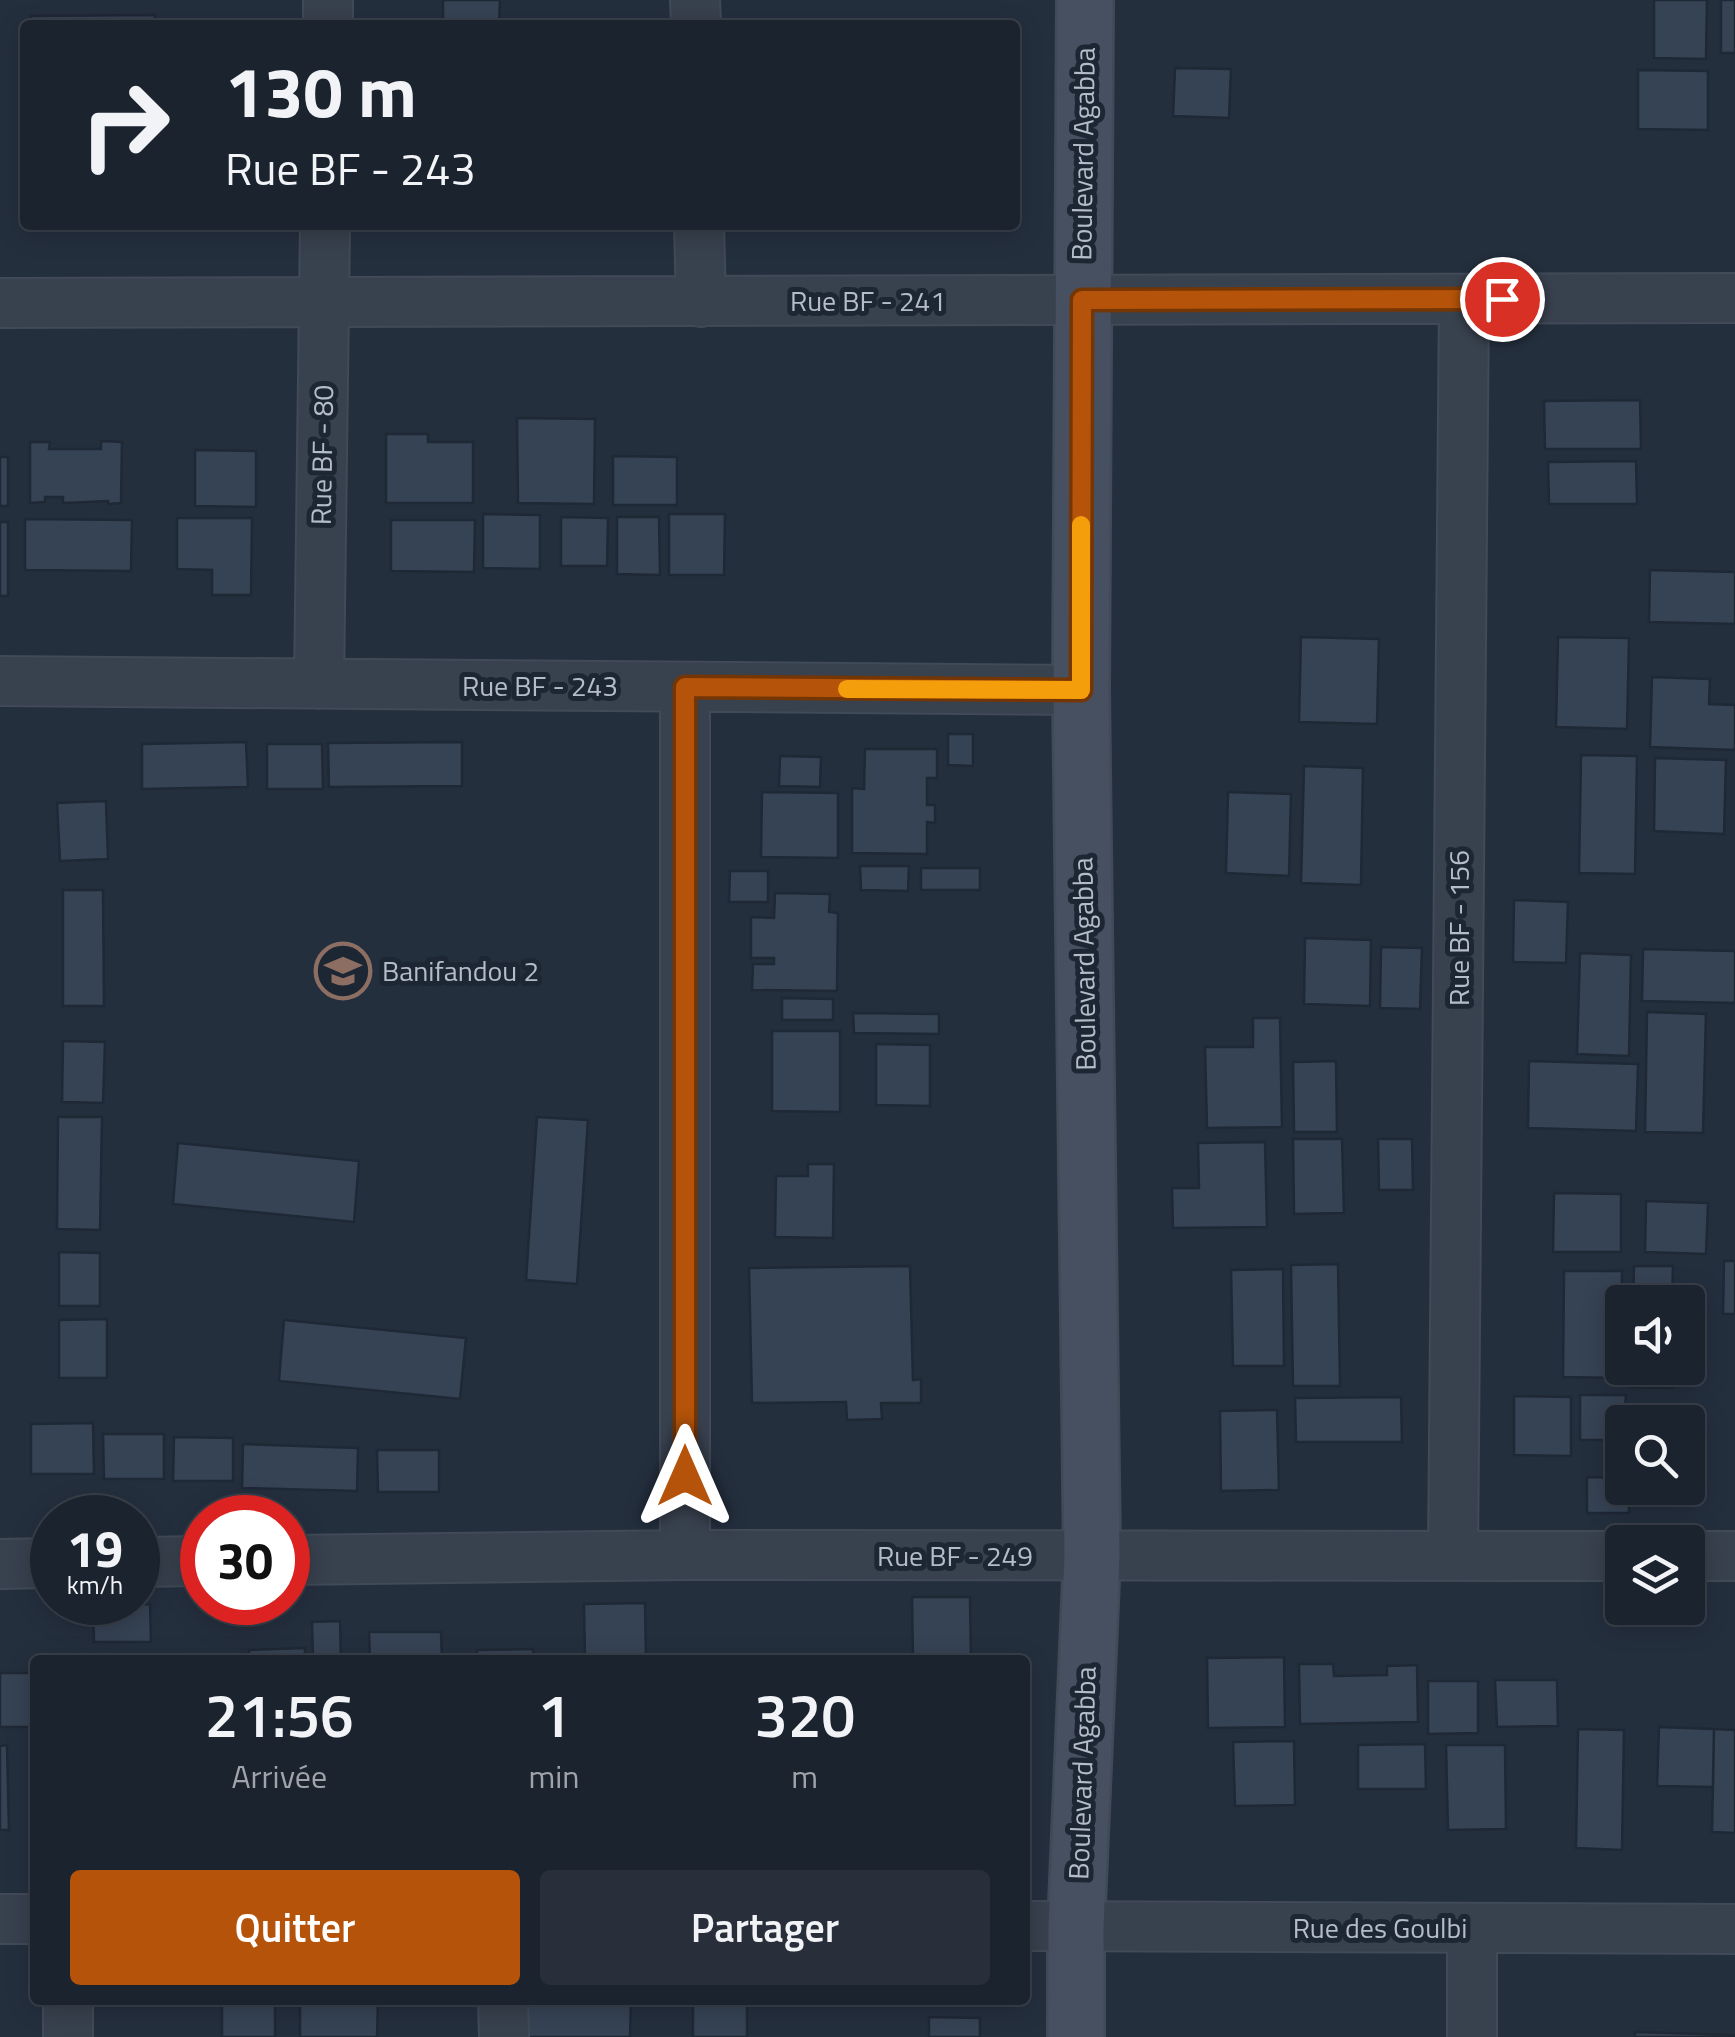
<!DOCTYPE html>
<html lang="fr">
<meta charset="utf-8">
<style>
:root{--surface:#1b232e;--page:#282f3a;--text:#f1f3f6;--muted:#a0a4aa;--line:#39404a;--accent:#b45309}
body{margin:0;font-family:"Titillium Web",sans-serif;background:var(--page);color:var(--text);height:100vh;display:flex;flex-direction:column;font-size:38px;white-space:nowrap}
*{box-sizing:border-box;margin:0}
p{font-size:32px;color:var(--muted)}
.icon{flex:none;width:55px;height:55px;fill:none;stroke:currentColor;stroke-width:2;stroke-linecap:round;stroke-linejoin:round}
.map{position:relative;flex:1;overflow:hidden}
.panel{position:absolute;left:30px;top:1655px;width:1000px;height:350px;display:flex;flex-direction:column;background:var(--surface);border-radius:10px;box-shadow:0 5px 25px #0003,0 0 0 2px var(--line)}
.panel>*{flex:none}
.hud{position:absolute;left:20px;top:20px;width:1000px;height:210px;border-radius:10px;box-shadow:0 5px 25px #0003,0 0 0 2px var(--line);background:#1b232e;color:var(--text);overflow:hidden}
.tools{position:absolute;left:1605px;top:1285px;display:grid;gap:20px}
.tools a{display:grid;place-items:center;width:100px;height:100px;border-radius:10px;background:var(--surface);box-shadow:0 5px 25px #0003,0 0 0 2px var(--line);font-size:50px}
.speed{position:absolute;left:30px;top:1495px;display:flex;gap:20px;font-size:50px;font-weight:700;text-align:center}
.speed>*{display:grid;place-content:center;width:130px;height:130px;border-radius:50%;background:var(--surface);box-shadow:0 5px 25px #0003,0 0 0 2px var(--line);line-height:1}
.speed small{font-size:25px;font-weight:400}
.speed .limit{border:15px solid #d22;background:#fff;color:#111}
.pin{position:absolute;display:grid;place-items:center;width:85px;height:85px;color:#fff;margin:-42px;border:5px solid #fff;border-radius:50%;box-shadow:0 2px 10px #0007}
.me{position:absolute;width:110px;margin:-55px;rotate:0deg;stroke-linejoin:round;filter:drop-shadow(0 0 8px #0008)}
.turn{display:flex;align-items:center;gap:35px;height:210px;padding:0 40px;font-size:45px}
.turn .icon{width:130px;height:130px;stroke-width:2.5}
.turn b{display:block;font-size:70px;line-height:85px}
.eta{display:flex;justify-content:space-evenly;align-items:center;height:170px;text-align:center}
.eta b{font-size:60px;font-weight:600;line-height:70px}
.button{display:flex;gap:20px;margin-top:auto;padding:20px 40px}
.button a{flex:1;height:115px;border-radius:10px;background:var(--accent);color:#fff;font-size:40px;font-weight:600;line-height:115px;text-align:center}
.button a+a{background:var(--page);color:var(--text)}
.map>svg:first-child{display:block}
</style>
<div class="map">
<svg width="1735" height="2037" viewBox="0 0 1735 2037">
<rect width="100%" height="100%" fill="#242f3e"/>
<path fill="#364354" stroke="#1f2835" stroke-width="2.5" d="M443,0H500L499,25H443Z
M1654,0H1707L1706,59L1654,58Z
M1721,0H1735V53H1721Z
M155,15V25H31V16Z
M1175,68L1231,69L1229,118L1173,116Z
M1638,70L1708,71V130L1638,129Z
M1640,400L1641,449H1545L1544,401Z
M517,418L595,419L594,504L518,503Z
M386,434H428V442H473V503H386Z
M101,441L122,442L121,503L108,504V501L63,503V497H45V502L30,503V442H50L49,449H101Z
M195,450L256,451V507L195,506Z
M613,456L677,457V505H613Z
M0,457H8V506H0Z
M1636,461L1637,504H1549L1548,462Z
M483,514L540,515V569L483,568Z
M669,514H725L724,575H669Z
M561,517L608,518L607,566H561Z
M617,517H659L660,575L617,574Z
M177,518H252L251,595H212V570L177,569Z
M25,519L132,520L131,571L25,570Z
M391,520H475L474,572L391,571Z
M0,522H8V596H0Z
M1650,570L1735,572V624L1649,622Z
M1301,637L1379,639L1377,724L1299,722Z
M1558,637L1629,638L1627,729L1556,727Z
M1652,677L1710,679L1709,704L1735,705V750L1650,747Z
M948,734H973V766L948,765Z
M246,742L248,787L142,789V744Z
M462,742V786L329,787L328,743Z
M267,744H322L323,789H267Z
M865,749H937V778H927V805H935V823L927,822V854L852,853V788L864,789Z
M1581,755L1637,756L1635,874L1579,873Z
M780,756L821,757L820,787L779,786Z
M1655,758L1726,760L1724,834L1654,831Z
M1304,766L1363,768L1361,885L1301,883Z
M762,792L838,793V858L761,857Z
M1228,792L1291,794L1289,876L1226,873Z
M106,801L108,859L60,861L57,803Z
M860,866H909L908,891L861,890Z
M921,868H980V890H921Z
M730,871H768V902H729Z
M63,890H103L104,1006H63Z
M775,893L830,894L829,912L838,913L837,991L752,990L753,964H774V958H751V917L774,918Z
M1514,900L1568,902L1566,963L1513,962Z
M1305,938L1371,940L1370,1006L1304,1004Z
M1381,947L1422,948L1420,1009L1380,1008Z
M1643,949L1735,951V1003L1642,1001Z
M1580,953L1631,955L1629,1056L1577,1054Z
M782,998L833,999V1020H782Z
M1647,1012L1706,1014L1703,1133L1645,1132Z
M853,1013L939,1014V1034L854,1033Z
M1253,1018H1280L1282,1127L1207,1128L1205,1047H1253Z
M772,1031H840V1112L772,1111Z
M63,1041L105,1042L103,1103L62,1102Z
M876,1044L930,1045V1106L876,1105Z
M1336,1061L1337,1132H1294L1293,1062Z
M1529,1061L1638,1064L1636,1131L1528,1128Z
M58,1117H102L100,1230L57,1229Z
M537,1117L588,1120L577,1284L526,1280Z
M1293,1139H1342L1344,1213L1294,1214Z
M1378,1139H1412L1413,1190H1379Z
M1265,1142L1267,1227L1173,1228L1172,1188H1199L1198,1143Z
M178,1143L359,1161L354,1222L173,1204Z
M808,1164H834L833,1238L775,1237L776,1176H808Z
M1554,1193L1621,1194V1252H1553Z
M1646,1201L1708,1203L1706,1254L1645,1252Z
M59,1252L100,1253V1306H59Z
M1724,1261H1735V1314H1723Z
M1338,1264L1340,1386H1293L1291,1265Z
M910,1266L913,1380L921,1379V1403H881L882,1419L847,1420L846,1402L752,1403L749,1268Z
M1634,1266H1673L1672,1302H1633Z
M1283,1269L1284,1366H1233L1231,1270Z
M1564,1271H1622L1621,1378L1563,1377Z
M107,1319V1378H59V1320Z
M284,1320L466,1338L460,1399L279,1381Z
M1633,1368H1672V1388L1632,1387Z
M1580,1395H1626L1622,1440H1580Z
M1514,1396L1571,1397V1456L1514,1455Z
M1401,1397L1402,1442H1296L1295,1398Z
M1277,1410L1279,1490L1221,1491L1220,1411Z
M93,1423L94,1474H31V1424Z
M103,1434H164V1479H104Z
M174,1437L233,1438V1481H173Z
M243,1444L358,1448L357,1491L242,1488Z
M377,1450H439V1492H378Z
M1587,1477L1622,1478V1488H1629V1513H1587Z
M912,1597H970L971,1659H913Z
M645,1603L646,1660H585L584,1604Z
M150,1604L151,1642H94L93,1605Z
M340,1621L341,1660H313L312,1622Z
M369,1632H441L442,1659L370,1660Z
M305,1648V1660H249V1650Z
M533,1649L534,1660H477V1650Z
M128,1654H179V1660H128Z
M1284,1657L1285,1727L1208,1728L1207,1658Z
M1299,1664H1333L1334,1676L1387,1675V1666L1417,1665L1418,1722L1300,1724Z
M0,1673H35V1727H0Z
M1495,1680H1557L1558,1726L1497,1727Z
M1428,1681H1478V1733L1428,1734Z
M1659,1727L1714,1729L1713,1787L1657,1786Z
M1578,1729L1624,1730L1622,1850L1576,1848Z
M1714,1729L1735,1730V1833L1712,1832Z
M29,1734H35V1807H30Z
M1294,1741L1295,1805L1235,1806L1233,1742Z
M1425,1744L1426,1789H1358V1745Z
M7,1745L9,1830H0V1746Z
M1446,1745H1505L1506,1829L1448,1830Z
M222,2000H275V2037H222Z
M300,2000H378L377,2037H300Z
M521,2000H631L630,2037H521Z
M693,2000H747V2037H693Z
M929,2017L980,2018V2037H929Z
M1635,2032L1735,2035V2037H1635Z"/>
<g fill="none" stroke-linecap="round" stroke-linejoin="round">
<g stroke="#414a57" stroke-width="52">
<path id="street" d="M695,0L696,25
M328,25V0
M699,225L701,302
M0,303L1735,298
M0,681L1081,690
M319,684L325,225
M685,687V1555
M1453,1556L1464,300
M1688,1556H1735
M288,1560L685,1555L1622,1556
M138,1562L202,1561
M0,1564L52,1563
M0,1919H35
M1025,1926L1735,1929
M503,2000L504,2037
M68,2037V2000
M1472,2037V1928"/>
</g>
<g stroke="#414a57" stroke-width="60">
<path id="secondary" d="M1076,2037V1927L1092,1556L1081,690L1085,0"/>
</g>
<use href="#street" stroke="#38414e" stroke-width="48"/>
<use href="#secondary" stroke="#465061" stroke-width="55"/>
</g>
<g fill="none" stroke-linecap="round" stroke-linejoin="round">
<g stroke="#753606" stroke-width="25">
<path id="route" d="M685,1476V687L1081,690L1082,300L1502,299"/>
</g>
<use href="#route" stroke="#b45309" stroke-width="18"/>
<path stroke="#f59e0b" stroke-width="18" d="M847,689L1081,690V525"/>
</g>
<defs>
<g id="school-ring" transform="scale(2.875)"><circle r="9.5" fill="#1d2633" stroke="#8d6e63" stroke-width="1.5"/><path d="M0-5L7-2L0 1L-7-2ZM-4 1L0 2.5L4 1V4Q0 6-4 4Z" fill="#8d6e63"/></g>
</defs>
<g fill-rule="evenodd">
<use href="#school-ring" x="343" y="971"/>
</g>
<g text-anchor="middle" stroke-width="10" stroke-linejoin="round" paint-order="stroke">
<g font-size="28" fill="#b4bcc9" stroke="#1d2633">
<text transform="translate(1083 154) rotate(-89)" y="10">Boulevard Agabba</text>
<text x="868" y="311">Rue BF - 241</text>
<text transform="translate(322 455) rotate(-89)" y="10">Rue BF - 80</text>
<text x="540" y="696">Rue BF - 243</text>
<text transform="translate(1459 928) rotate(-90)" y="10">Rue BF - 156</text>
<text transform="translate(1084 964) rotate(-91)" y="10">Boulevard Agabba</text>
<text x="955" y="1566">Rue BF - 249</text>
<text transform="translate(1082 1773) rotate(-88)" y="10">Boulevard Agabba</text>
<text x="1380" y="1938">Rue des Goulbi</text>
</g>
<g font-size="28" fill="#b4bcc9" stroke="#1d2633" text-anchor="start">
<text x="382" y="981">Banifandou 2</text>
</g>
</g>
</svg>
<div class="tools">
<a><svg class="icon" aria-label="sound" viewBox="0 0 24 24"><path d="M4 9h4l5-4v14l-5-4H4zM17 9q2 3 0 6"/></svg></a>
<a><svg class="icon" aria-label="search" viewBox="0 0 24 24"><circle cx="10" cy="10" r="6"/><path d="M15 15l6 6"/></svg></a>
<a><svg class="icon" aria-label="layers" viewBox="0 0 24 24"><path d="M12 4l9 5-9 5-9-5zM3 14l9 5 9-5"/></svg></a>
</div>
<div class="speed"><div>19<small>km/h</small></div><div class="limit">30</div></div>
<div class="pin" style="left:1502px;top:299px;background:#d93025"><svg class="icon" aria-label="arrive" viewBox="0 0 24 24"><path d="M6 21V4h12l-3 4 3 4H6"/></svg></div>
<svg class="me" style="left:685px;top:1476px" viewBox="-20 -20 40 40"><path d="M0-17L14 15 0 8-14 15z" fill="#b45309" stroke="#fff" stroke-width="4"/></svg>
<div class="hud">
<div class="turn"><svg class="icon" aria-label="right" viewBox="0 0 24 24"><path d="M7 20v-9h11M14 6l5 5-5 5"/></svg><div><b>130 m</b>Rue BF - 243</div></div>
</div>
<section class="panel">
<div class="eta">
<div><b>21:56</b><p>Arrivée</p></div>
<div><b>1</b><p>min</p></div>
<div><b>320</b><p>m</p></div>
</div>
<div class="button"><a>Quitter</a><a>Partager</a></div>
</section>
</div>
